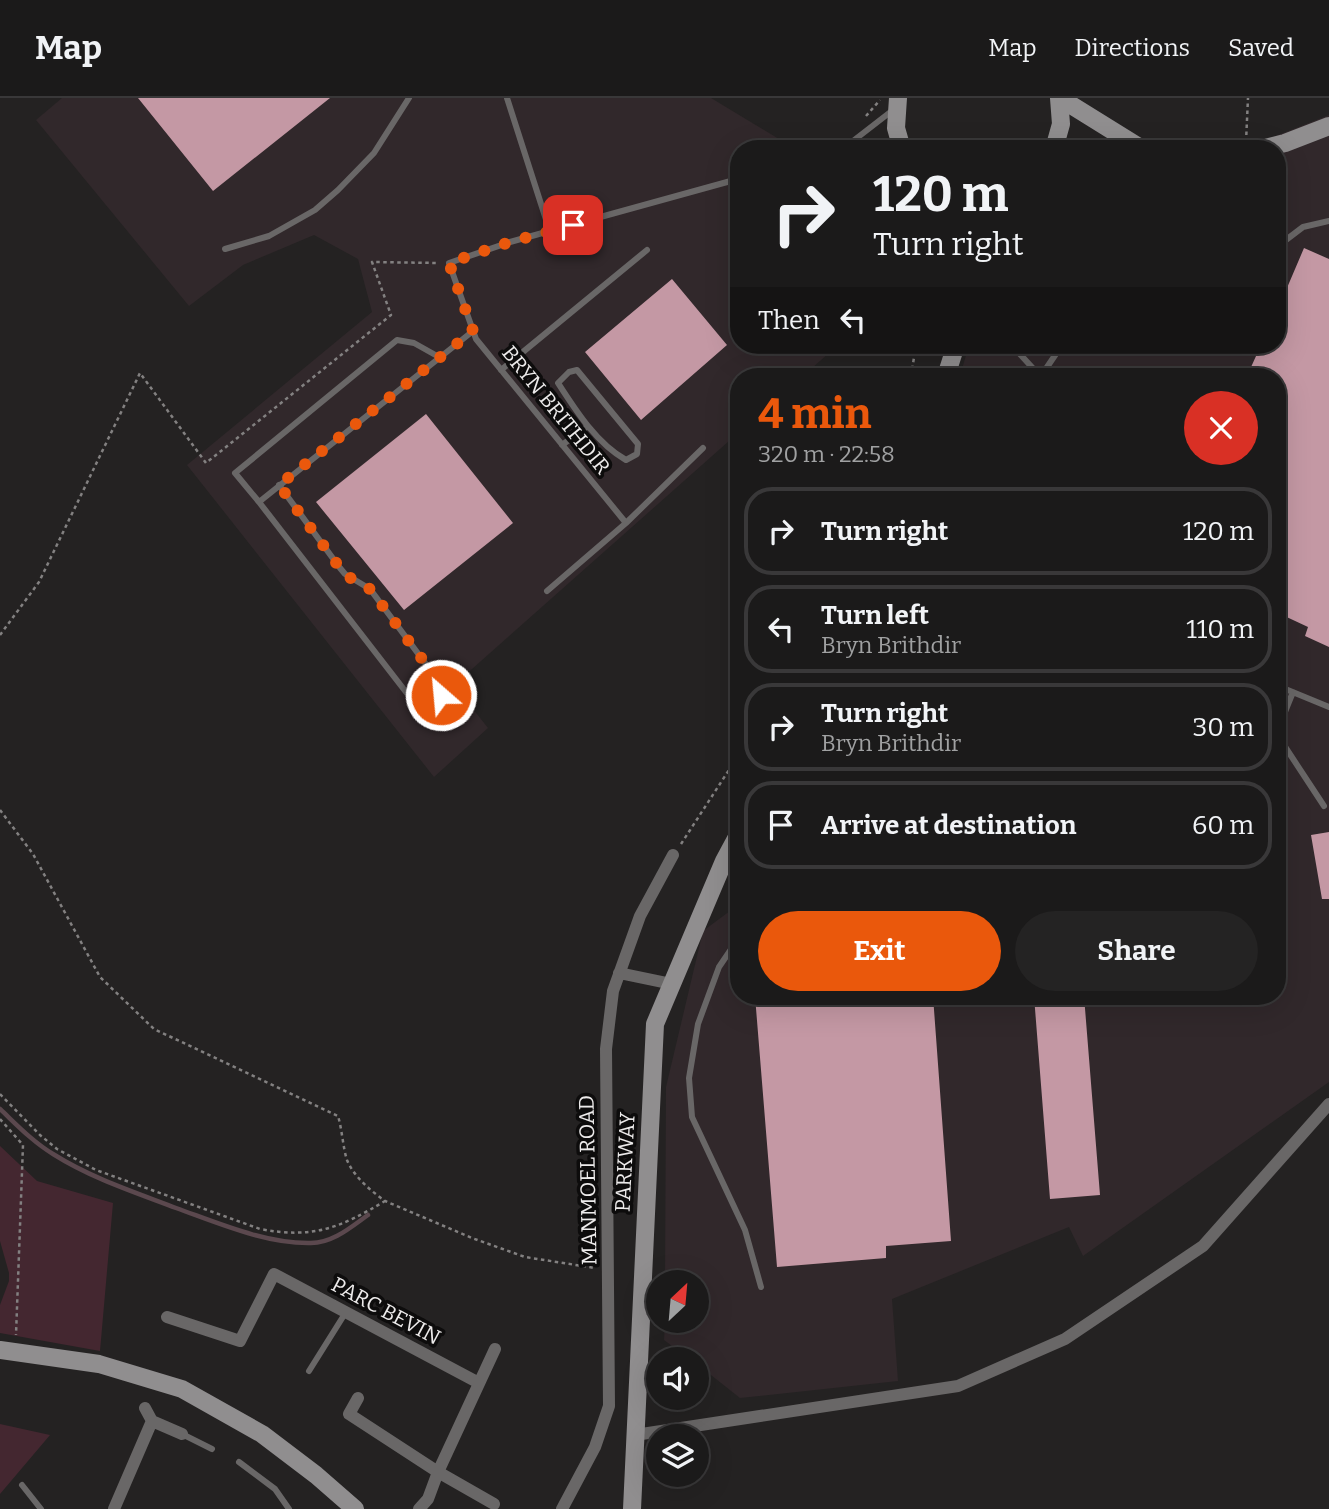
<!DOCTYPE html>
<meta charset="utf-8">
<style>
:root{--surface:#1b1a1a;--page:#242323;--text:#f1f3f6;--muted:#a0a1a2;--line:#393839;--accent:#ea580c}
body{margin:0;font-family:Bitter,serif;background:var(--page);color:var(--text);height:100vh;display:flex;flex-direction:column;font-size:26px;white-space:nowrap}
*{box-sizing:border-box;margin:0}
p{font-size:23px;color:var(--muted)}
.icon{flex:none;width:38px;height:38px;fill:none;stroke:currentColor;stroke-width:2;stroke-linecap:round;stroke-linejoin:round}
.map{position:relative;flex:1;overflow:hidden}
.drawer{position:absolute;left:730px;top:270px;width:556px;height:637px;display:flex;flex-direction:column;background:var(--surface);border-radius:28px;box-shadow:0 7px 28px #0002,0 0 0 2px var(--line)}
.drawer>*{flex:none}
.guide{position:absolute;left:730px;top:42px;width:556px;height:214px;border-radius:28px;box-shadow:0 7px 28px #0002,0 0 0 2px var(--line);background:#1b1a1a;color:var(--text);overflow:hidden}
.needle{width:46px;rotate:26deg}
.fabs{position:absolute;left:646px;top:1172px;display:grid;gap:14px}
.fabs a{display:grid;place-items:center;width:63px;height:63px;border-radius:50%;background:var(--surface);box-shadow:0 7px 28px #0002,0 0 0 2px var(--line);font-size:35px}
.pin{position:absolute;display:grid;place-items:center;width:60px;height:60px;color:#fff;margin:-30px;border-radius:14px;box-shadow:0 4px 10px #0006}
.me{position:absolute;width:77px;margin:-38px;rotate:333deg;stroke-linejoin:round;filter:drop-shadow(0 0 5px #0008)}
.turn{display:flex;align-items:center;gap:24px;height:147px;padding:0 28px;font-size:32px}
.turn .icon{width:91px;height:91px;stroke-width:2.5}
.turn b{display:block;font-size:49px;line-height:60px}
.then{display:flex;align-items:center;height:66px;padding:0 28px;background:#0003;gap:14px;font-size:26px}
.round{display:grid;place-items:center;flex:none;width:74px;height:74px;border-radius:37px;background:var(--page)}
.headline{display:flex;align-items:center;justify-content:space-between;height:119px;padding:0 28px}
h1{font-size:42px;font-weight:700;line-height:52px;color:var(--accent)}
.primary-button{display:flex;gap:14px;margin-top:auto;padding:14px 28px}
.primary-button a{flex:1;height:80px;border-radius:42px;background:var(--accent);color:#fff;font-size:28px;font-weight:700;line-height:80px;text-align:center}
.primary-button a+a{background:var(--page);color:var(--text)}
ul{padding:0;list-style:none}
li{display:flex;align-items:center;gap:21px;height:88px;margin:0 14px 10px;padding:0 14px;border:4px solid var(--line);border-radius:28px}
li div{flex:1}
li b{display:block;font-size:26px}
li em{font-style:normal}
header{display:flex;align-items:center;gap:42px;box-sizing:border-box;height:98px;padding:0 35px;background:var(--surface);border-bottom:2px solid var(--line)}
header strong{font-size:33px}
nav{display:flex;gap:38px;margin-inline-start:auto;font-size:24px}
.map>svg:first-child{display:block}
</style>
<header>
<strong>Map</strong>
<nav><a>Map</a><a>Directions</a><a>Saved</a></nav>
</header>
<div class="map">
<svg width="1329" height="1411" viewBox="0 0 1329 1411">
<rect width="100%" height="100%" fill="#242222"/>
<path fill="#31282b" d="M62,0H711L779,41L783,51H738V247H838L803,278H738V335L454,587L488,630L434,679L187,367L372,214L358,161L314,137L243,167L189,208L36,22Z
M1329,17V984L1083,1158L1069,1129L892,1201L898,1283L740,1300L697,1266L696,1262H691L664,1242L665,1223H696V1185H665L666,989L703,833L738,807V898H1278V278H960L969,247H1278V51H1243Z"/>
<path fill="#442730" d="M0,1048L37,1083L113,1105L100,1253L0,1235V1207L9,1183V1175L0,1143Z
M0,1326L50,1337L0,1396Z"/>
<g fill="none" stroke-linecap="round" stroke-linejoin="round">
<path stroke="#5b484e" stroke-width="4.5" d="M0,1011C17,1027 33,1044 53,1056C91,1080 134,1094 176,1110C218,1125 266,1146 311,1145C333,1145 351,1129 368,1117"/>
</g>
<path fill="#c498a4" d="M138,0H330L213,93Z
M1304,150L1329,161V549L1305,538L1308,529L1278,515V278H1247L1261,247H1278V211Z
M672,181L727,247L641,322L585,254Z
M426,316L513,425L404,512L316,404Z
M1329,734V801H1322L1311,737Z
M755,898H933L951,1143L886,1148V1160L777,1169Z
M1034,898H1084L1100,1097L1050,1101Z"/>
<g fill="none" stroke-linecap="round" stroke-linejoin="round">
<path stroke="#838181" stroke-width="2.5" stroke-dasharray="3.5 3.5" stroke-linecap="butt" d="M866,18L880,2
M1246,44L1248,0
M911,278L916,247
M0,537L39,484L140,275L206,365L391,217L372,164L439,165
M0,712L33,756L100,879L154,931L338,1018C342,1031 343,1050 347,1062C354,1079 371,1093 385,1103L472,1140L525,1159L595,1170
M681,746L738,658
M0,996L40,1037L57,1051L96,1072L260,1131C313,1141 340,1130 385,1103
M0,1021L23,1047L16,1237"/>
<path stroke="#696767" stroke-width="6" d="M507,0L550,134
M834,51L853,43L893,12
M1278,148L1303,129L1329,123
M225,151L269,138L315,112L338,92L374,55L409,0
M1015,247L1018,254L1040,278
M439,259L414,245L397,242L235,375L259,404L473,233
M501,272L647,152
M577,272L638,346L637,356L626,362C597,346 576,313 558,285L569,274Z
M1041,278L1062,247
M562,347L588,328
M259,404L433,629C449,617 444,593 434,577L370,491L345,476L340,470L279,387
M626,425L703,350
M547,493L626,425L476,241L449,165L510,144L738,81
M1278,588L1329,609
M1278,631L1293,594
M1278,638L1324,708
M738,841L719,869L698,926L689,980L692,1019L745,1132L761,1189
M309,1273L346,1214
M182,1336L212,1351
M239,1364L275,1391L289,1411
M22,1387L41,1411"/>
<path stroke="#696767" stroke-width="12" d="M619,875L672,886
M167,1219L240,1243L274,1176L479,1285
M358,1300L349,1316L438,1374L494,1406
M145,1310L152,1323
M635,1337L958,1288L1065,1241L1203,1148L1329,1006
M114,1411L152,1323L182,1336
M419,1411L428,1401L438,1374L495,1251
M562,1411L595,1349L609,1308L606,951L613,893L640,818L673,757"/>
<path stroke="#908e8f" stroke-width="18" d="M898,0L896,30L902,51
M1060,0L1142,51
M1054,51L1061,26L1059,0
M1261,51L1285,45L1329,28
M946,278L956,247
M0,1252L99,1266L182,1291L262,1336L316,1377L355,1411
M632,1411L655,926L724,763L738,737"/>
</g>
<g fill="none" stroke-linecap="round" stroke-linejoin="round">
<path stroke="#ea580c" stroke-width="12" stroke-dasharray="0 21.6" d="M441,597L440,587L434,577L370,491L345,477L340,470L279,387L473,233L449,165L510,144L573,127"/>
</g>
<g text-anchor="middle" stroke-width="7" stroke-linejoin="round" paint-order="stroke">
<g font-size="21" fill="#edebeb" stroke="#0d0c0c">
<text transform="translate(556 312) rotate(51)" y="7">BRYN BRITHDIR</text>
<text transform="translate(625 1064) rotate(-87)" y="7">PARKWAY</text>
<text transform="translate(588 1082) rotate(-91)" y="7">MANMOEL ROAD</text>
<text transform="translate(386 1213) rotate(28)" y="7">PARC BEVIN</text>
</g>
</g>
</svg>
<div class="fabs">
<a><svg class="needle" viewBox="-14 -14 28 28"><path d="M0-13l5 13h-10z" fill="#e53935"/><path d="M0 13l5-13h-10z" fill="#a0a1a2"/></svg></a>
<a><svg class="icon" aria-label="sound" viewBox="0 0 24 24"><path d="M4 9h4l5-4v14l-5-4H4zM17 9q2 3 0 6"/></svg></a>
<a><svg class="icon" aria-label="layers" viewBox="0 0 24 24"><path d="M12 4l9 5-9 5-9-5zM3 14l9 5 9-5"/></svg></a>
</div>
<div class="pin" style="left:573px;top:127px;background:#d93025"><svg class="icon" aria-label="arrive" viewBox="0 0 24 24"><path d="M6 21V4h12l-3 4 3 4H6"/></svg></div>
<svg class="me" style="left:441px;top:597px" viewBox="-20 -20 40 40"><circle r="17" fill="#ea580c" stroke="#fff" stroke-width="3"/><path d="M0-11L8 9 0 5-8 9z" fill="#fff"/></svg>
<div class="guide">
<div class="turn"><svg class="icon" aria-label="right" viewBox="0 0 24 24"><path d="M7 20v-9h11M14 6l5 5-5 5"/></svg><div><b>120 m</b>Turn right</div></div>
<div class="then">Then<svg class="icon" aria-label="left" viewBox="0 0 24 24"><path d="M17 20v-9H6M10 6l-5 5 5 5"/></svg></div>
</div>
<section class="drawer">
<div class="headline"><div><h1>4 min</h1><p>320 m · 22:58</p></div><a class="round" style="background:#d93025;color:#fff"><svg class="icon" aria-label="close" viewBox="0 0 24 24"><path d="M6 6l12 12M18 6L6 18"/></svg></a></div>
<ul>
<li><svg class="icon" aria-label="right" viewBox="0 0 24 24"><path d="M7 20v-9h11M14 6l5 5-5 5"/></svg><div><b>Turn right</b></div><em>120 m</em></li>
<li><svg class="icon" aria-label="left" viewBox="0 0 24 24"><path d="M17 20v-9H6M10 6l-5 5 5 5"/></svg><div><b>Turn left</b><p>Bryn Brithdir</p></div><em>110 m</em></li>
<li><svg class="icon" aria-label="right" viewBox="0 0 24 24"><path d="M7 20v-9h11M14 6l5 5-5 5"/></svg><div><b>Turn right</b><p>Bryn Brithdir</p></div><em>30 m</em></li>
<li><svg class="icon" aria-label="arrive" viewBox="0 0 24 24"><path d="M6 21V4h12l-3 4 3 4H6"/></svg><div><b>Arrive at destination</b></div><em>60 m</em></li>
</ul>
<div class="primary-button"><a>Exit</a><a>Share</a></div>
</section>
</div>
